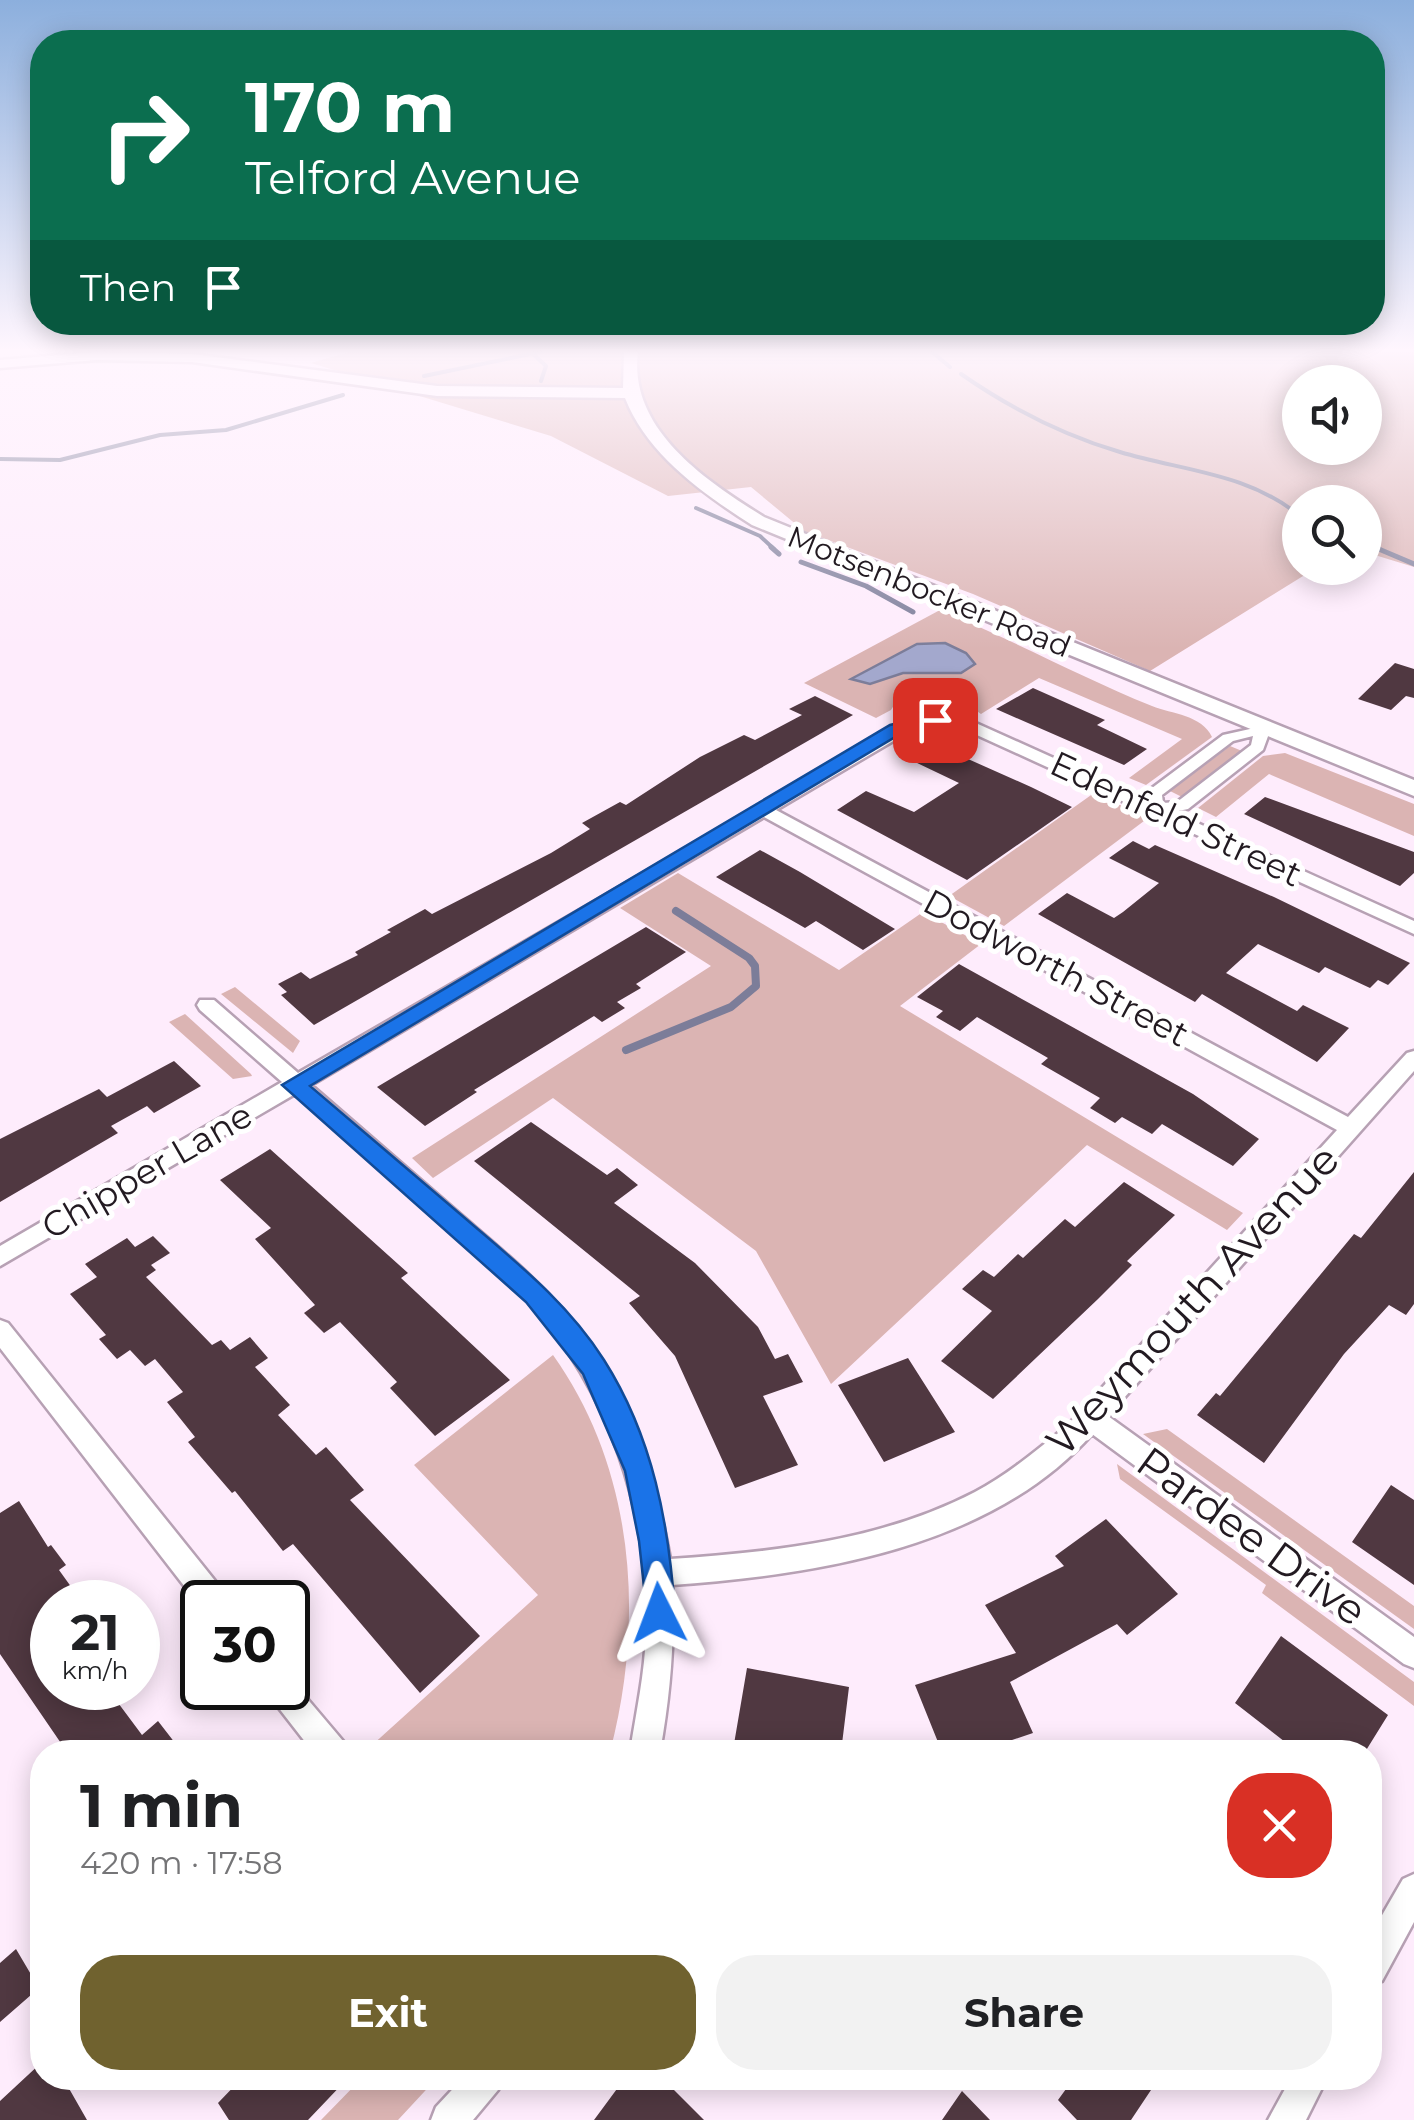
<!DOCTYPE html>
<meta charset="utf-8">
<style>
:root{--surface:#fff;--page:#f2f2f2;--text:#202124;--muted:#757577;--accent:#70622f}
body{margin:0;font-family:Montserrat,sans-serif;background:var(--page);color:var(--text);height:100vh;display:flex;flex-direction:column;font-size:38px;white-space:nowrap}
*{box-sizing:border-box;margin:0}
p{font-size:32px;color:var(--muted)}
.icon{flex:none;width:55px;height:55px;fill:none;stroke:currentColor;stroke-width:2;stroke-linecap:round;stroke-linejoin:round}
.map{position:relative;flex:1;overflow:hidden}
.panel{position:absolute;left:30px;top:1740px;width:1352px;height:350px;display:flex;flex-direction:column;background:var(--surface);border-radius:40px;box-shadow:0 5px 25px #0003}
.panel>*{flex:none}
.hud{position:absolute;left:30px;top:30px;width:1355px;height:305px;border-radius:40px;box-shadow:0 5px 25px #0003;background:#0b6e4f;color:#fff;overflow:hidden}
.fabs{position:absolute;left:1282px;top:365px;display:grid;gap:20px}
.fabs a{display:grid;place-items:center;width:100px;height:100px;border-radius:50%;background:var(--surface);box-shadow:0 5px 25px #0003;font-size:50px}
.speed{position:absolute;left:30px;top:1580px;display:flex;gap:20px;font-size:50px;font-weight:700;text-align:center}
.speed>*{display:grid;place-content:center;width:130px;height:130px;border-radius:50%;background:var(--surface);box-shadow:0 5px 25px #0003;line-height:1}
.speed small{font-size:25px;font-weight:400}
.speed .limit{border:5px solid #111;border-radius:15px;background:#fff;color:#111}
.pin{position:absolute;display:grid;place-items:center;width:85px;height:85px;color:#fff;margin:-42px;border-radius:20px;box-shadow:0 5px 15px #0006}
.me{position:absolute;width:110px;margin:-55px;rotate:357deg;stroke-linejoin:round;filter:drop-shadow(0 0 8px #0008)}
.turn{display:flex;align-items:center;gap:35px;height:210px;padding:0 50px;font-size:45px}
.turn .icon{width:130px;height:130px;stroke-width:2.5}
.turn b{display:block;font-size:70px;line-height:85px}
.then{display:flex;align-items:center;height:95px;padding:0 50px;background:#0003;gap:20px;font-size:38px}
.round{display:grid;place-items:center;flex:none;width:105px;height:105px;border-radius:40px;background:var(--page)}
.head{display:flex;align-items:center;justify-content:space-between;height:170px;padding:0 50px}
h1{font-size:60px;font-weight:700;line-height:75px}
.action{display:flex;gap:20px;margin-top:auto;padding:20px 50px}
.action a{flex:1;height:115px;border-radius:40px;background:var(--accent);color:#fff;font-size:40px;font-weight:700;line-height:115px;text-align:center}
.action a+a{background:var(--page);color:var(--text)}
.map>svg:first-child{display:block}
</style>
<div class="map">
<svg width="1414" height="2120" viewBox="0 0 1414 2120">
<rect width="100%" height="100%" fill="#feecfc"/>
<path fill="#dbb4b3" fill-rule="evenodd" d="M349,352H1414V567L1365,552V502H1300V568H1316L1150,671L973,594L804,531L751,487L668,496L551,436L311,363ZM1300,382H1365V448H1300Z
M940,610C1017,642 1081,677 1152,706C1172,714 1202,715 1212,737L1146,785L1129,778L1182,739L1039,678L981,714L947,690L901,694L891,710L876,718L804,683Z
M1230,746L1242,751L1182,797L1170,791Z
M1285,753L1414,804V836L1269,774L1216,817L1198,808L1263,756Z
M1094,793L1148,818L1004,926L949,896Z
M678,873L839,970L923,912L981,944L900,1006L1243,1213L1227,1230L1087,1145L831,1384L756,1251L553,1098L433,1178L412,1158L711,966L620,908Z
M235,987L300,1041L293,1053L221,994Z
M185,1014L251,1074L252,1076L233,1079L169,1022Z
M553,1355C635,1470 645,1619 610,1752H374L370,1747L538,1595L414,1465Z
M1167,1429L1414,1606V1629L1143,1434Z
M1117,1464L1414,1682V1706L1262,1593L1266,1585L1120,1479Z
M362,2078H437L398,2120H321Z"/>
<path fill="#a3a8cd" stroke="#7c7d99" stroke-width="2.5" d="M945,643L966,653L975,664L961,673H903L870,684L851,679L917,644Z"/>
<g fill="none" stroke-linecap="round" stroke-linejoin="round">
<path stroke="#7c7d99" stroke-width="4" d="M932,352L950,367
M533,354L546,366L541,381
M961,374C1010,408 1062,435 1120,452C1183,471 1248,473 1300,516
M424,376L540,352
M0,459L60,460L160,435L226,430L343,395
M696,508L760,536L774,549
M1365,543L1380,549"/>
<path stroke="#7c7d99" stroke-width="5" d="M771,547L779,554
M1374,547L1414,564
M801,562L866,586L913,612"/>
<path stroke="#7c7d99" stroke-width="8" d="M626,1050L731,1007L756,986L755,966L749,958L676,911"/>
</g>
<path fill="#503841" d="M1395,663L1414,669V698L1406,696L1391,710L1358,699Z
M1033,688L1105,720L1097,725L1147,749L1124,765L996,709Z
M815,696L853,715L314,1025L281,995L287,992L278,984L301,972L310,979L358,955L355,952L391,932L387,930L425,909L432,914L551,853L590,829L582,823L620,802L626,805L700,757L744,735L755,740L802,715L789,709Z
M941,747L1031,787L1072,807L967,880L837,810L866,791L914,812L959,783L915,762Z
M1265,797L1414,852V873L1400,886L1244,814Z
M1133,841L1149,849L1155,845L1274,897L1410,963L1388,985L1378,980L1370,988L1325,967L1319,973L1258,944L1226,973L1297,1011L1303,1005L1349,1028L1317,1062L1202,994L1195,1002L1038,914L1067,893L1114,918L1123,912L1159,883L1109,858Z
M760,850L800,872L895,929L863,950L816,921L805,928L716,877Z
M646,927L686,952L636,984L641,988L617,1002L625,1008L602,1022L594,1016L474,1090L477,1092L425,1126L377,1087Z
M959,964L1193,1094L1259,1139L1233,1166L1162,1124L1152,1134L1122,1117L1115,1123L1090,1108L1100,1098L1041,1064L1048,1058L977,1017L960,1031L936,1017L943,1011L917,997Z
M174,1061L201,1086L154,1113L147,1106L111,1126L118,1133L0,1202V1139L99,1089L107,1097Z
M531,1122L607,1175L617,1168L638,1185L614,1203L695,1263L758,1327L775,1359L788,1354L803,1382L763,1396L798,1465L735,1488L675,1356L629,1303L640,1296L474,1161Z
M270,1149L408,1273L401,1278L510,1380L435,1436L390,1388L397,1382L340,1322L324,1333L304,1313L315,1305L255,1239L271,1228L220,1180Z
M1414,1172V1304L1406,1315L1389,1305L1344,1354L1264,1463L1197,1415L1216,1393L1220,1396L1354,1234L1361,1238Z
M1124,1182L1175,1215L1127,1261L1132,1265L1098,1299L993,1399L941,1361L992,1311L962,1289L983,1270L994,1277L1018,1254L1023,1258L1065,1219L1075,1227Z
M153,1236L170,1253L151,1265L156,1270L146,1277L212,1345L221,1340L230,1350L250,1337L268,1358L255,1367L290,1405L278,1415L316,1455L326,1447L364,1490L350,1500L480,1636L420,1693L293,1544L283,1551L235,1491L232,1493L188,1442L195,1437L167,1402L183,1392L155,1359L145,1366L130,1350L117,1359L99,1339L106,1335L70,1294L97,1277L85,1264L127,1238L135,1247Z
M908,1358L955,1432L884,1462L838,1385Z
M1391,1485L1414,1500V1585L1352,1542Z
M19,1501L48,1547L51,1545L66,1565L59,1570L82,1602H52V1688H107L142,1735L158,1721L182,1752H67L0,1654V1513Z
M1106,1519L1178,1594L1127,1635L1117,1624L1010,1682L1033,1733L1006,1742L1010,1752H942L915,1685L1016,1653L985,1605L1064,1566L1055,1556Z
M1281,1636L1388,1715L1365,1752H1298L1235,1703Z
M747,1668L849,1687L841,1752H778L734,1744Z
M16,1949L39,1988L0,2022V1963Z
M42,2062V2078H63L87,2120H0V2101Z
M242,2078H348L308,2120H229L218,2103Z
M625,2078H662L704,2120H594Z
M1074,2078H1159L1131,2120H1077L1058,2100Z
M962,2091L990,2120H942Z"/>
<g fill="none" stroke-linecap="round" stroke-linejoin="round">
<g stroke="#b7a1b4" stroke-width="5">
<path id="street" d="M935,714L978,724L1147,800L1148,791L1223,735L1268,725L1271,728L1263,750L1188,809L1173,812L1414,921V934L968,731L935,724L917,727L776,810L1348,1117L1407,1053L1414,1051V1071L1108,1416L1414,1637V1668L1404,1664L1092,1434C991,1548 815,1575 672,1585C675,1642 670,1696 660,1752H630C636,1712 645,1673 646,1632C650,1513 609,1390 529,1302C507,1278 479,1258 455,1236C402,1189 348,1141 295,1094L0,1266V1246L282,1082L200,1010L197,1005L200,1000H214L298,1073L908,720ZM1253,736L1251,745L1177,802L1163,803L1162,795L1233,741ZM764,817L1337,1130L1068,1425C1038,1449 1009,1474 975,1492C881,1541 773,1552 670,1559C656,1479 631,1399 582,1333C547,1287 504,1252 461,1215C411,1172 361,1128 311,1085Z
M0,1320L8,1323L224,1592L228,1602H202V1609L0,1348Z
M288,1676L343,1741L347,1752H313L271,1698L267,1688H288Z
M1414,1874V1922L1382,1981L1370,1986V1936L1403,1879Z
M463,2078H503L498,2090L473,2120H431L436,2107Z
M1291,2078H1327L1306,2120H1268Z"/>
</g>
<g stroke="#b7a1b4" stroke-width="5">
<path id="secondary" d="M94,352L192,354L437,386L623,388L624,352H638C628,429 706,481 764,517L1414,780V796L752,525C702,493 647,454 625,398L437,396L192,362L97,360L0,368V360Z"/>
</g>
<use href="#street" fill="#fff" fill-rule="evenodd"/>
<use href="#secondary" fill="#fff" fill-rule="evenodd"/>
</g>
<linearGradient id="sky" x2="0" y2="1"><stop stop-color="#8cafdd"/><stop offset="0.54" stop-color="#fff6fe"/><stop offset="1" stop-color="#fff6fe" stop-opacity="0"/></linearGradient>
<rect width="1414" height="649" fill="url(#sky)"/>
<path fill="#1a73e8" stroke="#114b97" stroke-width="2.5" d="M935,714L941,716V723L902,733L310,1086C362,1130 414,1175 466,1219C516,1262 568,1303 604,1360C653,1437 669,1524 675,1613L671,1624L659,1629L648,1624L639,1541L625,1471L583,1374L526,1302L282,1085L890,725Z"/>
<g text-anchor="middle" stroke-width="10" stroke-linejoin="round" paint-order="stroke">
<g font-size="30" fill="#221a21" stroke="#fff">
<text transform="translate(929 592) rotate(22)" y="10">Motsenbocker Road</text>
</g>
<g font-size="35" fill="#221a21" stroke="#fff">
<text transform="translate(1176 819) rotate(25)" y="12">Edenfeld Street</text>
<text transform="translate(1056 968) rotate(28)" y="12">Dodworth Street</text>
<text transform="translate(147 1171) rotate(-30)" y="12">Chipper Lane</text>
</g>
<g font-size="42" fill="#221a21" stroke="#fff">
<text transform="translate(1192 1300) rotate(-47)" y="15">Weymouth Avenue</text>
<text transform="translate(1252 1536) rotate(36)" y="15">Pardee Drive</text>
</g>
</g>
</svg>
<div class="fabs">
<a><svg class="icon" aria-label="sound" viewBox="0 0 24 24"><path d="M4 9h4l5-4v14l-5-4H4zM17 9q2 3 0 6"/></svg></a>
<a><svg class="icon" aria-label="search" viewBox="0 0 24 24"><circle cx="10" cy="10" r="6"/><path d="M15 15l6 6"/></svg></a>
</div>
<div class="speed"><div>21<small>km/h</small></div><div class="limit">30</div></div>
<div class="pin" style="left:935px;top:720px;background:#d93025"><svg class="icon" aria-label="arrive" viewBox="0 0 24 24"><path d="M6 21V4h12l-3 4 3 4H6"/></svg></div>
<svg class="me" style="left:659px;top:1613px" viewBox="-20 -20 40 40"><path d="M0-17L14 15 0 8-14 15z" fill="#1a73e8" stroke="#fff" stroke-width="4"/></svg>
<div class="hud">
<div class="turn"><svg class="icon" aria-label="right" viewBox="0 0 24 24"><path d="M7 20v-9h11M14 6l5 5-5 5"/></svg><div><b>170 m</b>Telford Avenue</div></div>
<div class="then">Then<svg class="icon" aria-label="arrive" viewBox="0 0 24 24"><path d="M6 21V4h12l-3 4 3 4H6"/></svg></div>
</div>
<section class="panel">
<div class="head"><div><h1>1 min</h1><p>420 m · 17:58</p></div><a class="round" style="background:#d93025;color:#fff"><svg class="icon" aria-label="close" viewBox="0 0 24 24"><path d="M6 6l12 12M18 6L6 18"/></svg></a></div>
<div class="action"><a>Exit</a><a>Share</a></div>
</section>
</div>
